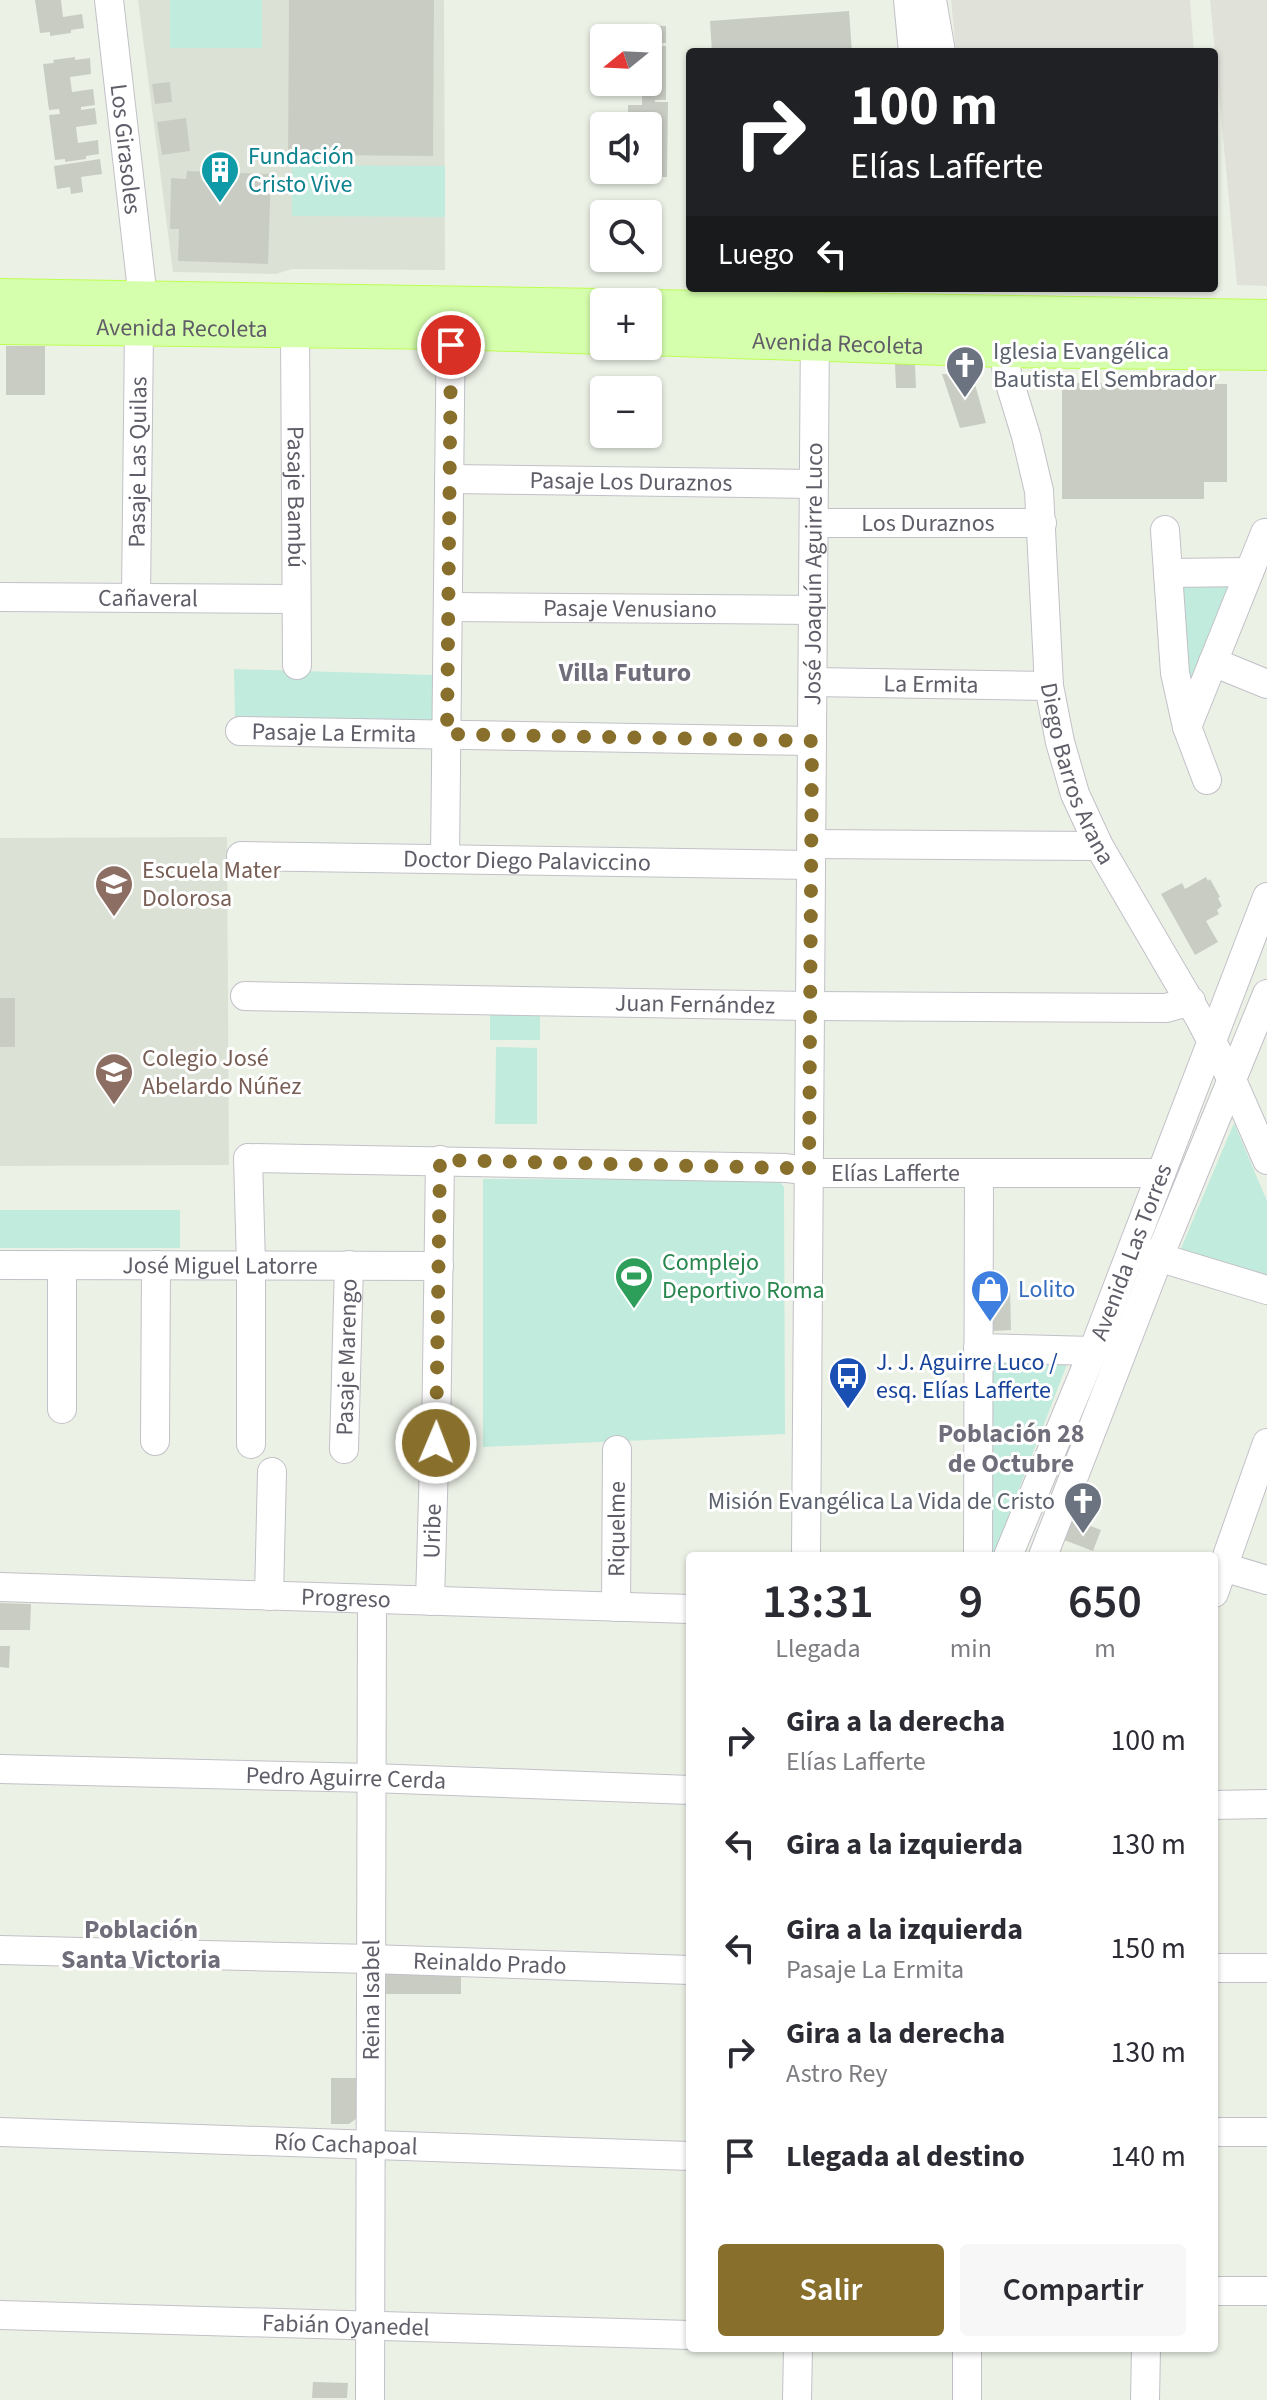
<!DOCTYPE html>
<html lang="es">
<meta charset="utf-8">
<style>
:root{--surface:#fff;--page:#f7f7f7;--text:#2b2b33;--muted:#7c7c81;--accent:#886f2c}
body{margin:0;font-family:"Source Sans 3",sans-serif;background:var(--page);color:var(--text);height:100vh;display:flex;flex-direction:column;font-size:30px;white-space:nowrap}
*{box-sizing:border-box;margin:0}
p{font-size:26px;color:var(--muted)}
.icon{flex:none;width:44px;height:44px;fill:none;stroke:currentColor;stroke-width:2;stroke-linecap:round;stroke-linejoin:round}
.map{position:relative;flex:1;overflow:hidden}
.drawer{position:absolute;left:686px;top:1552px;width:532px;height:800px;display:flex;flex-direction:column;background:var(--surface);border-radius:8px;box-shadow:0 2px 6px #0004}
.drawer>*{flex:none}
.top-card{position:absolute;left:686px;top:48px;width:532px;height:244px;border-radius:8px;box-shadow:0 2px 6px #0004;background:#202124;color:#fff;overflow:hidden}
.needle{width:52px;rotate:252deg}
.tools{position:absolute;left:590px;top:24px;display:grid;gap:16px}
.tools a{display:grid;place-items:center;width:72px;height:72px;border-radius:8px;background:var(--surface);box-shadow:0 2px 6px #0004;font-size:40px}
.pin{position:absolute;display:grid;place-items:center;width:68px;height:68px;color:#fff;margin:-34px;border:4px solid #fff;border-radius:50%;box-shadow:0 2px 8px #0007}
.me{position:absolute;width:88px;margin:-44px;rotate:1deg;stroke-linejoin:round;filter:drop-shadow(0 0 6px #0008)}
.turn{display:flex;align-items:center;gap:28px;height:168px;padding:0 32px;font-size:36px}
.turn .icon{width:104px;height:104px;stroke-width:2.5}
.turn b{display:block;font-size:56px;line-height:68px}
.then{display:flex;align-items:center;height:76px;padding:0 32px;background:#0003;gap:16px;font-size:30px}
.eta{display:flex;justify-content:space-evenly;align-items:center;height:136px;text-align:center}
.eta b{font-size:48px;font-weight:600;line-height:56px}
.button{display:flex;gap:16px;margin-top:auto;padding:16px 32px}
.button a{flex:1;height:92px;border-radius:8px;background:var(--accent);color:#fff;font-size:32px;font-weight:600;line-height:92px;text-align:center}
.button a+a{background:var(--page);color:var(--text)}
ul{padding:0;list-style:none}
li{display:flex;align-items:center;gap:24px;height:104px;padding:0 32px}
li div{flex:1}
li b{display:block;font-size:30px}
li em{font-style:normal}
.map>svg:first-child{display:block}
</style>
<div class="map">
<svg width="1267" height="2400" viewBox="0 0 1267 2400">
<rect width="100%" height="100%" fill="#ecf1e6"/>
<path fill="#e0e2da" d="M951,0H1190L1194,52H956Z
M1210,0H1267V286L1237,285Z"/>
<path fill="#dce1d5" d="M138,0H444L445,270L292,269L276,274L173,272Z
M227,837L229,1165L0,1166V838Z"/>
<path fill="#c1ebdc" d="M170,0H262V48H170Z
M292,165L445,166V217L292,216Z
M1237,580L1196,678H1182L1176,583Z
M234,669L434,675L435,722L235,718Z
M490,1013L540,1014V1040H490Z
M496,1047L537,1048V1124H495Z
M1234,1123L1267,1201V1278L1179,1253Z
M483,1179L778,1180L784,1187L785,1434L483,1447Z
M0,1210H180V1248H0Z
M1071,1354L993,1556H984L985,1361Z"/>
<path fill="#c9ccc3" d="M35,0H61L63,17L82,14L84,28L71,30V33L50,36V32L40,33Z
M289,0H434L433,156L317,155L316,163L288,162Z
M849,11L852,52H712L710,21Z
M609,26H666V43H654V46H666V100H655V102H668L667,177H605V170H648V126H628V105H642V96H629V82H648V38H609Z
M75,57V60L90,58L91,74L70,77L72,92L93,89L95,105L81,107V110L95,108L97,124L76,127L78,143L98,140L99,154L86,156V159L65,162V159L55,160L49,115L60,114L59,109L49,110L43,64L54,63L53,60Z
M170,82L172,102L155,104L152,84Z
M186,118L190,151L162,155L157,122Z
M100,159L102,174L81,177L83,192L71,194L70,187L57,189L54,166Z
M187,171L271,174L268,264L178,261L179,229H170L171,178L186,179Z
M6,346H45V395H6Z
M895,364H915L916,388H896Z
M942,374H972L986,423L960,428Z
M1062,383L1227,384V482H1204V499H1062Z
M1206,877L1208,881L1210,879L1220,897L1218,898L1222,906L1217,910L1219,914L1206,921L1218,942L1195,955L1161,894L1182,883L1185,889Z
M0,998H15V1047H0Z
M1010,1288L1011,1330L993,1331L985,1321L984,1289Z
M1072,1519L1101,1530L1093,1551L1064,1540Z
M0,1603L31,1604L30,1630H0Z
M0,1646H10L9,1668L0,1667Z
M461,1968V1994H385L384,1973Z
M331,2078H356L357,2118L349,2124H331Z
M313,2382L348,2383L347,2398H312Z"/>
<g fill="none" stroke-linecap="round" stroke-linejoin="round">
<g stroke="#c2c0c8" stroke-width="30">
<g id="minor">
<path id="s1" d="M109,0L143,299"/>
<path d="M908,0L913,52"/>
<path d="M932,0L941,52"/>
<path id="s2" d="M295,329L297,665"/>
<path id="s3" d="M1004,349L1007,374L1026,436L1039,491L1049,686L1060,742L1075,794L1099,846L1200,1019L1232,1080L1267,1160"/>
<path id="s4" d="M449,479L814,484"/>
<path id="s5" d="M814,523H1042"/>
<path d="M1165,530L1175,673L1187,727L1207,780"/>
<path d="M1168,573L1249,572"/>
<path id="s6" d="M0,597L296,599"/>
<path id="s7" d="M136,598L139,328"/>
<path id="s8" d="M448,607L813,610"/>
<path d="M1213,662L1267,684"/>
<path id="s9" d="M813,682L1049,686"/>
<path d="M1187,727L1265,533"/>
<path id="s10" d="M240,731L812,741"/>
<path d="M812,844L1099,846"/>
<path id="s11" d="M241,856L811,865"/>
<path d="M445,859L451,312"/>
<path id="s12" d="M245,996L810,1006L1166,1008L1191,1001"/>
<path d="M1141,1252L1267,1290"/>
<path id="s13" d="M0,1265L439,1266"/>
<path d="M978,1348L1093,1351"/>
<path d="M62,1409V1265"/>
<path d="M155,1441L156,1265"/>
<path d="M436,1443L440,1160"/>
<path id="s14" d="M251,1444V1265L248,1158L786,1168L823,1173H1161"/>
<path id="s15" d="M344,1449L349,1265"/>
<path id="s16" d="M806,1556L815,325"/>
<path d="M978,1556L979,1174"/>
<path id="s17" d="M1008,1556L1093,1351L1267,897"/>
<path d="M1043,1556L1159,1257L1267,994"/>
<path d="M1223,1567L1267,1580"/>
<path id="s18" d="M0,1587L690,1609"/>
<path d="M1214,1593L1267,1443"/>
<path d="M269,1596L272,1472"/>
<path id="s19" d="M430,1601L434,1462"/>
<path id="s20" d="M616,1607L617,1450"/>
<path id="s21" d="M0,1769L372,1778L690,1790"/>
<path d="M1214,1805L1267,1804"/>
<path id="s22" d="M0,1950L371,1959L690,1970"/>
<path d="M1214,1968H1267"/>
<path id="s23" d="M0,2132L690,2156"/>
<path d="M1214,2132H1267"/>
<path d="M1214,2291H1267"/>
<path id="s24" d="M0,2315L690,2335"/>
<path id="s25" d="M370,2400L372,1599"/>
<path d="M797,2400L798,2348"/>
<path d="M967,2400V2348"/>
<path d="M1145,2400L1146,2348"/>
</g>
</g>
<g stroke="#bdff51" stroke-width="38">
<g id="major">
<path d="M0,297L604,307"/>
<path d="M648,308L1267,318"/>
<path id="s26" d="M0,326L451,331L604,336"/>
<path id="s27" d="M648,337L1004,349L1267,352"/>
</g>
</g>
<use href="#minor" stroke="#fff" stroke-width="28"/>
<use href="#major" stroke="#d6ffad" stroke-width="36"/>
</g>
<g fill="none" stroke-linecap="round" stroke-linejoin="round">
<path stroke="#886f2c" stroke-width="14" stroke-dasharray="0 25.2" d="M436,1443L440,1160L786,1168L809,1171L812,741L447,734L451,345"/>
</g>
<defs>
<g id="building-pin" transform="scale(2)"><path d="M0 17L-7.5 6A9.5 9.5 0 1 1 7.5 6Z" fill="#0f9aa8" stroke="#fff"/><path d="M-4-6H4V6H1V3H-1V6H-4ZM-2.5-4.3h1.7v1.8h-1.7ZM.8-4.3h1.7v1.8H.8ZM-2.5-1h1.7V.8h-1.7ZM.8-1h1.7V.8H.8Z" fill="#fff"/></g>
<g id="church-pin" transform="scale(2)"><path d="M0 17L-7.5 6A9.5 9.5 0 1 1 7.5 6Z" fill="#6b7280" stroke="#fff"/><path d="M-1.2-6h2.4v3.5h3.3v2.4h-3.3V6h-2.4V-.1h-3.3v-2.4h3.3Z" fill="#fff"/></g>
<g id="school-pin" transform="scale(2)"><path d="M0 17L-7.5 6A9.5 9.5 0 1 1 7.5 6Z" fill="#8d6e63" stroke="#fff"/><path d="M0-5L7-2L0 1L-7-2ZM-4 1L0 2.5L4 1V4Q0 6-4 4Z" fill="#fff"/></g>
<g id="stadium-pin" transform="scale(2)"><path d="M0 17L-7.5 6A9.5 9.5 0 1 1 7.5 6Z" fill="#2e9e5b" stroke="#fff"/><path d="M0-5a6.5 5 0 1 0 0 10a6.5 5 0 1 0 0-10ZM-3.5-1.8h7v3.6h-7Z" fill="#fff"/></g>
<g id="shop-pin" transform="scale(2)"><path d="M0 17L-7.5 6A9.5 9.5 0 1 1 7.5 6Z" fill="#3f7fe0" stroke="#fff"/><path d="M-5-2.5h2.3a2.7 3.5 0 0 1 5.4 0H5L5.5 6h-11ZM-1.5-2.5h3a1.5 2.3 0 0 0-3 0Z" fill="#fff"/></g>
<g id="bus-pin" transform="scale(2)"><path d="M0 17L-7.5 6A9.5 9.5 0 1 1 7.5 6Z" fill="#1a4fb4" stroke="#fff"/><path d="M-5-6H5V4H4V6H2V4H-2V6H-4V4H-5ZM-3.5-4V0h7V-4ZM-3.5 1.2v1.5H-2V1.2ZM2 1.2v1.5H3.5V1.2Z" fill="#fff"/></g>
</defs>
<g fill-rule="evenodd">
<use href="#building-pin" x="220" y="170"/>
<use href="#church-pin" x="965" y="365"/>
<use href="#school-pin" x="114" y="884"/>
<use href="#school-pin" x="114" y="1072"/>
<use href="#stadium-pin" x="634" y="1276"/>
<use href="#shop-pin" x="990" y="1289"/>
<use href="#bus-pin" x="848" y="1376"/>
<use href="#church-pin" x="1083" y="1501"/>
</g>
<g text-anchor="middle" stroke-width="6" stroke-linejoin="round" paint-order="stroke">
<g font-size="24" fill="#605d68" stroke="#fff">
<text dy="8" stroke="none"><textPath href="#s1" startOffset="150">Los Girasoles</textPath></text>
<text dy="8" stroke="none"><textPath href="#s26" startOffset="182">Avenida Recoleta</textPath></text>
<text dy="8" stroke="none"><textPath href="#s27" startOffset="190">Avenida Recoleta</textPath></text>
<text dy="8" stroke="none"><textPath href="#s7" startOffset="136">Pasaje Las Quilas</textPath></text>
<text dy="8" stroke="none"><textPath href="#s4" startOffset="182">Pasaje Los Duraznos</textPath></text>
<text dy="8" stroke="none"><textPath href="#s2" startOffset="168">Pasaje Bambú</textPath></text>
<text dy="8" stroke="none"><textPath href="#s5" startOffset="114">Los Duraznos</textPath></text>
<text dy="8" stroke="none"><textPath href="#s16" startOffset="982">José Joaquín Aguirre Luco</textPath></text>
<text dy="8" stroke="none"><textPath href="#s6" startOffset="148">Cañaveral</textPath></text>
<text dy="8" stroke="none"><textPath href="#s8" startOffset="182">Pasaje Venusiano</textPath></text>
<text dy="8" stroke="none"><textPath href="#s9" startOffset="118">La Ermita</textPath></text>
<text dy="8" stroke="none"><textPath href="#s10" startOffset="94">Pasaje La Ermita</textPath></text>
<text dy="8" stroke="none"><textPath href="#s3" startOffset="434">Diego Barros Arana</textPath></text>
<text dy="8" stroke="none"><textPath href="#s11" startOffset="286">Doctor Diego Palaviccino</textPath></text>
<text dy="8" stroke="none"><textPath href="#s12" startOffset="450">Juan Fernández</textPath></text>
<text dy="8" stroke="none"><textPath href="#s14" startOffset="934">Elías Lafferte</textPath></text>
<text dy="8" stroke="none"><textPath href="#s17" startOffset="328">Avenida Las Torres</textPath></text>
<text dy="8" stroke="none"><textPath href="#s13" startOffset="220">José Miguel Latorre</textPath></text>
<text dy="8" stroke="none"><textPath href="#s15" startOffset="92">Pasaje Marengo</textPath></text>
<text dy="8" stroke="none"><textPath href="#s20" startOffset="78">Riquelme</textPath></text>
<text dy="8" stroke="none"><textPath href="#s19" startOffset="70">Uribe</textPath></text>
<text dy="8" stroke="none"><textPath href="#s18" startOffset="346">Progreso</textPath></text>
<text dy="8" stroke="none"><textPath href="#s21" startOffset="346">Pedro Aguirre Cerda</textPath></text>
<text dy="8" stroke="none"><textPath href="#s22" startOffset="490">Reinaldo Prado</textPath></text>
<text dy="8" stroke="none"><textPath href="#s25" startOffset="400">Reina Isabel</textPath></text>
<text dy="8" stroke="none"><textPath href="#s23" startOffset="346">Río Cachapoal</textPath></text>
<text dy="8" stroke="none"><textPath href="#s24" startOffset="346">Fabián Oyanedel</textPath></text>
</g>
<g font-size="24" fill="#0d838f" stroke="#fff" text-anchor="start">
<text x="248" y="164">Fundación<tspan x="248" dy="28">Cristo Vive</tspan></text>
</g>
<g font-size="24" fill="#5b616d" stroke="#fff" text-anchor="start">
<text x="993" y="359">Iglesia Evangélica<tspan x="993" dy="28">Bautista El Sembrador</tspan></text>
<text x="1055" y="1509" text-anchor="end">Misión Evangélica La Vida de Cristo</text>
</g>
<g font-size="24" fill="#785e54" stroke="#fff" text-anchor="start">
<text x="142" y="878">Escuela Mater<tspan x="142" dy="28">Dolorosa</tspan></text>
<text x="142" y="1066">Colegio José<tspan x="142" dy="28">Abelardo Núñez</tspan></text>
</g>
<g font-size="24" fill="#27864d" stroke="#fff" text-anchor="start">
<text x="662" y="1270">Complejo<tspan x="662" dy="28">Deportivo Roma</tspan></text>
</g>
<g font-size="24" fill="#366cbe" stroke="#fff" text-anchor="start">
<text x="1018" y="1297">Lolito</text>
</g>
<g font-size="24" fill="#164399" stroke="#fff" text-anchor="start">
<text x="876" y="1370">J. J. Aguirre Luco /<tspan x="876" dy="28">esq. Elías Lafferte</tspan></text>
</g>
<g font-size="26" font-weight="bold" fill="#706e7a" stroke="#fff">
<text x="625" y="681">Villa Futuro</text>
<text x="1011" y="1442">Población 28<tspan x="1011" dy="30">de Octubre</tspan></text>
<text x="141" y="1938">Población<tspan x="141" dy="30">Santa Victoria</tspan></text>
</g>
</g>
</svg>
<div class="tools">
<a><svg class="needle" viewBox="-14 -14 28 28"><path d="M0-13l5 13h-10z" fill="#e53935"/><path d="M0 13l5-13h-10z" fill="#7c7c81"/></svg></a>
<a><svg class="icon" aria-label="sound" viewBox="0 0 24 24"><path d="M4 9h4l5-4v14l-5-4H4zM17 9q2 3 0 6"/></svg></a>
<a><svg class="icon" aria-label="search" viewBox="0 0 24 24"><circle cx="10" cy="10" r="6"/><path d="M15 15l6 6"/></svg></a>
<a>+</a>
<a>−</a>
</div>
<div class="pin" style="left:451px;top:345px;background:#d93025"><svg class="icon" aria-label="arrive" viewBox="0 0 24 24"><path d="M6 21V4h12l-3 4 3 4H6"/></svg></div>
<svg class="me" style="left:436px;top:1443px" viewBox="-20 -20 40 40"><circle r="17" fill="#886f2c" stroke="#fff" stroke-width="3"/><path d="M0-11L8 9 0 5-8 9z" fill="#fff"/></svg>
<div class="top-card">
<div class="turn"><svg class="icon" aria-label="right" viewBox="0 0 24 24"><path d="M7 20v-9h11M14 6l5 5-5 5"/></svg><div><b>100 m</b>Elías Lafferte</div></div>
<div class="then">Luego<svg class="icon" aria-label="left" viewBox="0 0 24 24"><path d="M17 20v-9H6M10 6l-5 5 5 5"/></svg></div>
</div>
<section class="drawer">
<div class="eta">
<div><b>13:31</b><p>Llegada</p></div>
<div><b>9</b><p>min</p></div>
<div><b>650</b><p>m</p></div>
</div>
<ul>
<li><svg class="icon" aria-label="right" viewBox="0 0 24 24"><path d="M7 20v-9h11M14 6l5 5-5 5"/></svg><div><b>Gira a la derecha</b><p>Elías Lafferte</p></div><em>100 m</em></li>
<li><svg class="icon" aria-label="left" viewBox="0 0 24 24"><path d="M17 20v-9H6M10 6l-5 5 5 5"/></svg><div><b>Gira a la izquierda</b></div><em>130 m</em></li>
<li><svg class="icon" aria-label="left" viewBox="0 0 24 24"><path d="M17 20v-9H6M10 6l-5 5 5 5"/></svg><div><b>Gira a la izquierda</b><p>Pasaje La Ermita</p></div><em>150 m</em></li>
<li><svg class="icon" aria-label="right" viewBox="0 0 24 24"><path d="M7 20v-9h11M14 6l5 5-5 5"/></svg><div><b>Gira a la derecha</b><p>Astro Rey</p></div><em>130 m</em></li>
<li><svg class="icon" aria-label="arrive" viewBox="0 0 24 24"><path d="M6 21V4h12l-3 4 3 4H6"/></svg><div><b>Llegada al destino</b></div><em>140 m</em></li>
</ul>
<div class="button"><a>Salir</a><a>Compartir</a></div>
</section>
</div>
